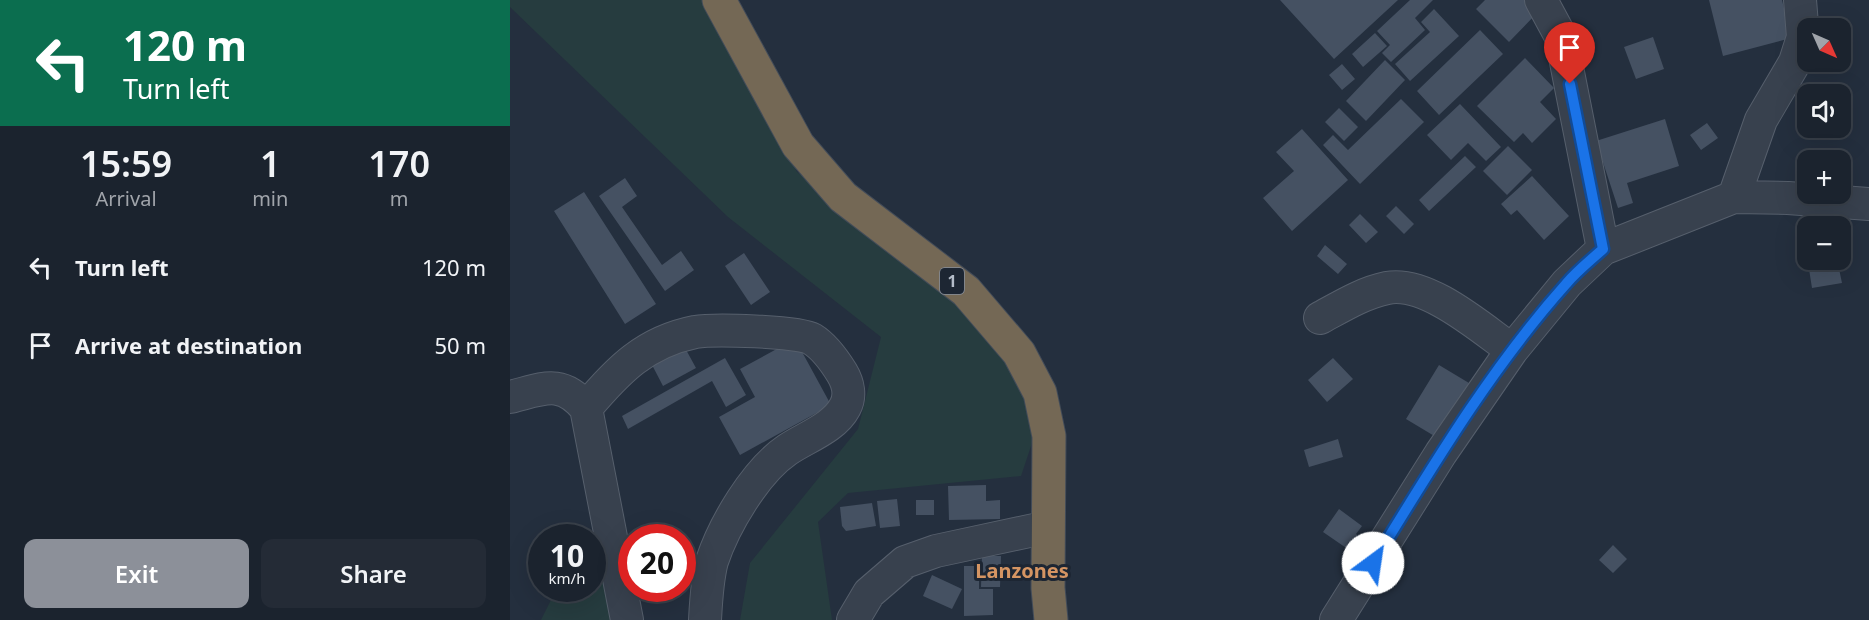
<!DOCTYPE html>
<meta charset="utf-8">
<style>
:root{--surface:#1b232e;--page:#242b36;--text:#f1f3f6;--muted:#a0a4aa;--line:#39404a;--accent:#8c9099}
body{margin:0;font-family:"Noto Sans",sans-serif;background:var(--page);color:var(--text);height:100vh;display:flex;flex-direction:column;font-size:22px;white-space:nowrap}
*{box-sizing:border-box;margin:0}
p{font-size:20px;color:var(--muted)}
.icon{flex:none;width:33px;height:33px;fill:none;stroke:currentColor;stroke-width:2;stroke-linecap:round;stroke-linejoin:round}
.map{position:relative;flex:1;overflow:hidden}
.details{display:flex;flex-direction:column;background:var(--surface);width:510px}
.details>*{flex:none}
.guide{background:#0b6e4f;color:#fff;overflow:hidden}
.needle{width:39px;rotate:135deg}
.tools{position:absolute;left:1287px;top:18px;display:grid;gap:12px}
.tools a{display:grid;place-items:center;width:54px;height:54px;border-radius:12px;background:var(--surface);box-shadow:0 6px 24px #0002,0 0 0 2px var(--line);font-size:30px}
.speed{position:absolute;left:18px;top:524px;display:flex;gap:12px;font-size:30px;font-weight:700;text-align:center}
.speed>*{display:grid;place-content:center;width:78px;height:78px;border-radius:50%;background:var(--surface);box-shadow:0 6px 24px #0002,0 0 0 2px var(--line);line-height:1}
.speed small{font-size:15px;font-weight:400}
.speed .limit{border:9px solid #d22;background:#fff;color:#111}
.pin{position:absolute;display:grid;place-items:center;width:51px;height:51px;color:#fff;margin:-62px -26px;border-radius:50% 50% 50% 0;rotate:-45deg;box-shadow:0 0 6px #0007}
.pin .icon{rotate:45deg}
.me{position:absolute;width:66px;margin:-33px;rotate:31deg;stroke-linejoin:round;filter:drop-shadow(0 0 4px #0008)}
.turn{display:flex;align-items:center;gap:21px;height:126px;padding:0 24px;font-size:27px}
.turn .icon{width:78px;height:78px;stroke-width:2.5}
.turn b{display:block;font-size:42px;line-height:51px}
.eta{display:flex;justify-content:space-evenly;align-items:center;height:102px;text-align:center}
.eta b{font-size:36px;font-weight:600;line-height:42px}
.button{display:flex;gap:12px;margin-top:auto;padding:12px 24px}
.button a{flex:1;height:69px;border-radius:12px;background:var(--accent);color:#fff;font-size:24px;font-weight:600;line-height:69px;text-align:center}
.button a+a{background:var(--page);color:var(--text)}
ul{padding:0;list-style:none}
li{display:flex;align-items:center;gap:18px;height:78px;padding:0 24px}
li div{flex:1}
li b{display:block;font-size:22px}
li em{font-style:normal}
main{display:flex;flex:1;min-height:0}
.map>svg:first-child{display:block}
</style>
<main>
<section class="details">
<div class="guide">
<div class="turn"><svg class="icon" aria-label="left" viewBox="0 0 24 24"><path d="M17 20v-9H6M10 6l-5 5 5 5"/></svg><div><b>120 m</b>Turn left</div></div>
</div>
<div class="eta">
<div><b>15:59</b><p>Arrival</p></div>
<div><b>1</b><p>min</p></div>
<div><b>170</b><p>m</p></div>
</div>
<ul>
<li><svg class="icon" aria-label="left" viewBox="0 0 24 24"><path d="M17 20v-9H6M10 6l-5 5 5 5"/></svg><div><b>Turn left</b></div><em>120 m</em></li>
<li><svg class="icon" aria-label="arrive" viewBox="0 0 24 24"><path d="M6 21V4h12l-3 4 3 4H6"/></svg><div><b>Arrive at destination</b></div><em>50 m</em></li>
</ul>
<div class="button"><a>Exit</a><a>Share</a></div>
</section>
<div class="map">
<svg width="1359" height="620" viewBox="0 0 1359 620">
<rect width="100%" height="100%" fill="#242f3e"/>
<path fill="#263c3f" d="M0,0H195L287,172L418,266L510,380L527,428L511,476L338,493L308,522L322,620H230L240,563L348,429L371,337L218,217L0,7Z
M96,549L112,620H31L47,588H82L83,558Z"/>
<path fill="#455162" d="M770,0H888L824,59Z
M900,0H923L905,18L915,30L881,62L872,53L880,45L867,31Z
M975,0H1014L1027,13L999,42L966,9Z
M1199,0H1272L1281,38L1213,56Z
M924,9L949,36L900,81L885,64L920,32L911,22Z
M970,30L993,54L929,115L907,91Z
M865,33L877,46L853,67L842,54Z
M1333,34L1337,59L1330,60V35Z
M1143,37L1154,69L1126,79L1114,47Z
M1015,58L1044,88L1030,102L1046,119L1022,143L1013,133L1004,142L967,106Z
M875,60L895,80L856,121L836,101Z
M832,64L845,79L832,90L819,75Z
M891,99L914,122L850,184L813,145L823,135L838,150Z
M950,104L991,147L976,161L958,143L941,160L917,135Z
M829,108L848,127L834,141L815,122Z
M1155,119L1169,166L1117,183L1123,203L1108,208L1086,141Z
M1197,123L1208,138L1191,150L1180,135Z
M792,129L838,180L782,231L753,198L784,171L766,152Z
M998,146L1022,170L997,195L973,171Z
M955,156L966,167L919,211L909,200Z
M1022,176L1059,216L1034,240L1007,210L1001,215L991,204Z
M115,178L127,196L112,207L152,265L171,251L184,270L155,291L89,196Z
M74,192L146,304L115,324L44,211Z
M886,206L904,224L894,234L876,216Z
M850,214L868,232L856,243L839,225Z
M815,245L837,264L828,274L807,256Z
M234,253L260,292L241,305L215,266Z
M1328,264L1332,283L1302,288L1299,269Z
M285,339L321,405L230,455L209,417L245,397L230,369Z
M174,346L186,368L153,386L141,363Z
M215,358L236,395L216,407L202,381L118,429L112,416Z
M823,358L843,379L817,402L798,380Z
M929,365L959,383L926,437L896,419Z
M828,439L833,457L799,467L794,450Z
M476,485V501L490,500V519L439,520L438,486Z
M387,499L390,526L370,528L367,501Z
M406,500H424V515H406Z
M362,503L366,526L336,531L332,526L330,507Z
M829,509L852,526L846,534L854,540L845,554L813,532Z
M1103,545L1117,559L1103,573L1089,560Z
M472,556H491L490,587H471Z
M454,566H469V589H483V615L454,616Z
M422,575L452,589L442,609L413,596Z"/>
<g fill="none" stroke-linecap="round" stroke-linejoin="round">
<g stroke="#565f6c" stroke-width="34">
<path id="minor" d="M1031,0L1051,37L1093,249
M1224,197L1251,120L1285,62L1293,37L1290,0
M810,318C832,306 853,293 877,288C917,280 972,329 1002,350
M0,397C33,389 51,378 76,408L117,620
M76,408C108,370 135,342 185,332C203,329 288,331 302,339C315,347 324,360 332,373C338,383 341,396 335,407C324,428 296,437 277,450C245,472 214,525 202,561C197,580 196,601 195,620
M343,620L359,593L395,562L426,551L538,527
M826,620L931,453L1002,350L1057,283L1093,249L1224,197L1278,198L1359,204"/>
</g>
<g stroke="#434c59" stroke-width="35">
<path id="highway" d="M209,0L288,145L333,197L456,291L509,353L530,393L539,436L538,588L541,620"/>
</g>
<use href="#minor" stroke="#38414e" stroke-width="32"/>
<use href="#highway" stroke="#746855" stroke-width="33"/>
</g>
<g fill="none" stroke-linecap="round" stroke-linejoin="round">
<g stroke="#114b97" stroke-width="15">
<path id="route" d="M863,563C922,467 981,368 1056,284C1067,271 1081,260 1093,249L1060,84"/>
</g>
<use href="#route" stroke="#1a73e8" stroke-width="10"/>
</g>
<g text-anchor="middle" stroke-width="6" stroke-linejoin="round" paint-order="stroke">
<rect fill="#1d2633" stroke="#878f9c" stroke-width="1.5" x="430" y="268" width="24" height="26" rx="4.5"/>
<g font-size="16" font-weight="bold" fill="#b4bcc9">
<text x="442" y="287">1</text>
</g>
<g font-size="20" font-weight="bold" fill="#d59563" stroke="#1d2633">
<text x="512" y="578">Lanzones</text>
</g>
</g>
</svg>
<div class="tools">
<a><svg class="needle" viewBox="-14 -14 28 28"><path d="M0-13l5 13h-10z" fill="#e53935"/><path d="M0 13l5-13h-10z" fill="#a0a4aa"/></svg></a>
<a><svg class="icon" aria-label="sound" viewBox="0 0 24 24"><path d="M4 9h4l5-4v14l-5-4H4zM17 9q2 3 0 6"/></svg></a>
<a>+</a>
<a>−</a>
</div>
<div class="speed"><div>10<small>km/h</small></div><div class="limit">20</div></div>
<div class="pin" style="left:1060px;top:84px;background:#d93025"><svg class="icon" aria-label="arrive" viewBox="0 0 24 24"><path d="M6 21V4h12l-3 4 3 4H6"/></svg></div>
<svg class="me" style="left:863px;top:563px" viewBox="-20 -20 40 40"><circle r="19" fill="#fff"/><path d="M0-13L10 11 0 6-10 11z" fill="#1a73e8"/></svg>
</div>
</main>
